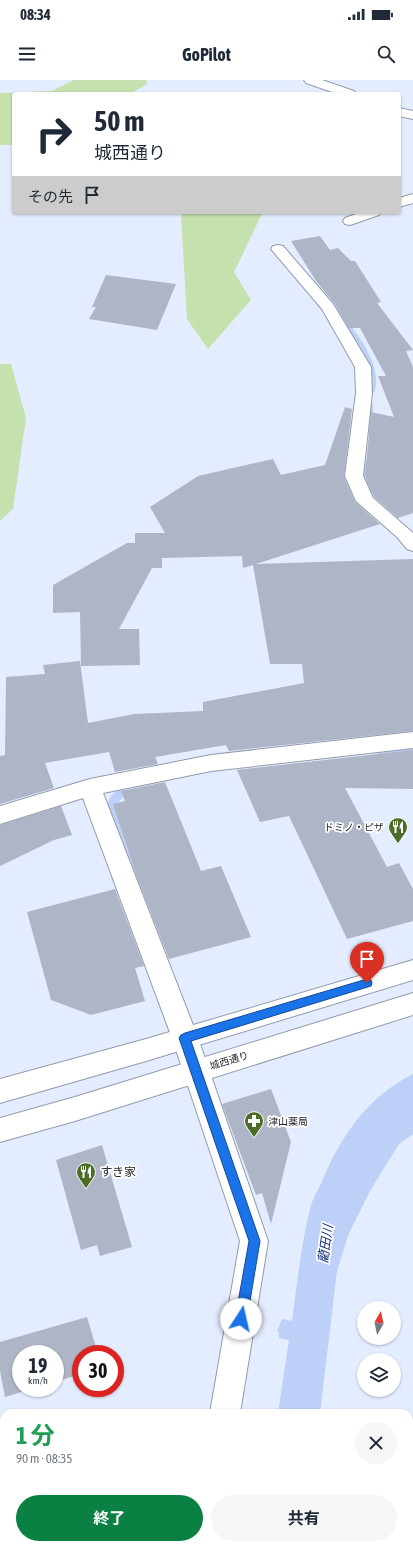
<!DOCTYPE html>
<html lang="ja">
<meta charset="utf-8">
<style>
:root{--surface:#fff;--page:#f6f6f7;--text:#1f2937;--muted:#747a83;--accent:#0b8043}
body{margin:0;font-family:"Asap Condensed","Noto Sans JP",sans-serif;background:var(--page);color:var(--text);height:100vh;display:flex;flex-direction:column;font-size:15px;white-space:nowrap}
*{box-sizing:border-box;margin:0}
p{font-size:13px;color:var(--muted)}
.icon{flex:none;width:22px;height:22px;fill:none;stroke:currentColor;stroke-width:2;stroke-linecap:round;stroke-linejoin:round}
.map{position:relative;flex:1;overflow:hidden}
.side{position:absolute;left:0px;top:1329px;width:413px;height:140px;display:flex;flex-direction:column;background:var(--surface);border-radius:12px 12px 0 0;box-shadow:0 1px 3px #0004}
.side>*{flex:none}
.guide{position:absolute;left:12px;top:12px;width:389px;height:122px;border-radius:4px;box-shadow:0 1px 3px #0004;background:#fff;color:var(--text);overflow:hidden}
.needle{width:26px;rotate:9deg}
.tools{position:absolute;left:357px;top:1221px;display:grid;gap:8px}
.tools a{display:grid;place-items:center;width:44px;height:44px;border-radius:50%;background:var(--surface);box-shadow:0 1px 3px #0004;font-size:20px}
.speed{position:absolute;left:12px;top:1265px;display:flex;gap:8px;font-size:20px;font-weight:700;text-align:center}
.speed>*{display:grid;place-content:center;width:52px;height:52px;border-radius:50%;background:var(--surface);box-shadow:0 1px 3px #0004;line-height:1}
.speed small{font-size:10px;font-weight:400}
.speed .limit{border:6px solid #d22;background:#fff;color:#111}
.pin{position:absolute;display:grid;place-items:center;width:34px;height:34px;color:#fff;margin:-41px -17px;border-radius:50% 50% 50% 0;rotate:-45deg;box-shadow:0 0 4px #0007}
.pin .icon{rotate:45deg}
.me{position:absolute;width:44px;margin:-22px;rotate:10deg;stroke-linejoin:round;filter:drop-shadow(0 0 3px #0008)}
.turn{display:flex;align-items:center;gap:14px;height:84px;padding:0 16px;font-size:18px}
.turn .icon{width:52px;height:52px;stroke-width:2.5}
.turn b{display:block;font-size:28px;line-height:34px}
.then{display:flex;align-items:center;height:38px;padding:0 16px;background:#0003;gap:8px;font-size:15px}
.round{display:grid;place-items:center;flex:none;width:42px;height:42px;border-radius:21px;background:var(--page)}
.overview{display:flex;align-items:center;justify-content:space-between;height:68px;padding:0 16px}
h1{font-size:24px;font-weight:700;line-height:30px;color:#1e9e55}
.primary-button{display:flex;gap:8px;margin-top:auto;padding:8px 16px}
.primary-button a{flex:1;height:46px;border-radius:24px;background:var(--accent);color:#fff;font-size:16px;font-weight:700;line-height:46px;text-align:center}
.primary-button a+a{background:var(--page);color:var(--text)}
.status{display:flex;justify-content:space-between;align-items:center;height:28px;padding:0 20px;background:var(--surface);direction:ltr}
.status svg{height:11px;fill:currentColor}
header{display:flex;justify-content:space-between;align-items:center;height:52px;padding:0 16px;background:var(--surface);font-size:18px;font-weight:700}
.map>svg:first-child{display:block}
</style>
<div class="status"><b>08:34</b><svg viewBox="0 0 49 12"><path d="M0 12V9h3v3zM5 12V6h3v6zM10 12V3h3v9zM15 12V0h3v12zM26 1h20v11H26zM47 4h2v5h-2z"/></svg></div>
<header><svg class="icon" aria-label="menu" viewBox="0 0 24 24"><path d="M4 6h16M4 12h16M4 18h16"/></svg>GoPilot<svg class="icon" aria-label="search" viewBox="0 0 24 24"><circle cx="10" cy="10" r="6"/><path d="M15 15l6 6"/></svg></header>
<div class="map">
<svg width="413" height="1469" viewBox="0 0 413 1469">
<rect width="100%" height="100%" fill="#e4edff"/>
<path fill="#c5e1ad" d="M74,0H146L147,4L130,14H14V65H0V13L52,11Z
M185,132H263L234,192L251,220L208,269L187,239L181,135Z
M0,284H11L26,338L13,429L0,441Z"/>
<path fill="#bdd0f8" d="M413,994V1054L399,1064L370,1111L349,1153L337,1191L320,1333H278L289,1260L279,1258V1253L277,1251L282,1239L292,1241C297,1204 301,1165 310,1129C312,1120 317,1112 321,1104C340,1057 367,1017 413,994Z
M259,1465H304L303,1469H259Z"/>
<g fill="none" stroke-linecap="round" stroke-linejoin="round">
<path fill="#bdd0f8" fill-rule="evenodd" d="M330,226H334C352,246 385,284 374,313H371L367,311L368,288L350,252L330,228Z
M366,324H372L373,326V350L369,352L365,350Z
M379,379H382V383L368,386V398L375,411L374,413H368L360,398V384L361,382Z
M413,665V673L380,676L375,672L380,668Z
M121,708L124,709L126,712L116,727L142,800L141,803H133L132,800L106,727C108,720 114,710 121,708Z"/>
</g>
<path fill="#adb5c6" d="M320,156L330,170L338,168L351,181H355L381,222L377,223L413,270L406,271L413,287V433L398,438L374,417L365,396L371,332L394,337L378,296H386L360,248H349L334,223L316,201L291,161Z
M106,195L176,204L157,250L89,239L96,227H92Z
M345,327L352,329L344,397L355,422L380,444L256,484L413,479V651L229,671L226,665L155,677L158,684L115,692L109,672L45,683L54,708L0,724V676L5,675L6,597L45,594L43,585L80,581L88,643L134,634L203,631V622L304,603L302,584H270L253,485L243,488L242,476L162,478V488H152L119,549H139L140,585L81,586L80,532L53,533V505L127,463H135V453H165L150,427L198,396L273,379L281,395L325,385Z
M413,670V709L345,708L387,787L399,783L413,809V841L347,859L289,736L260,742L237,690Z
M165,702L201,791L221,786L251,857L169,879L139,803L113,724L125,721L121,711Z
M61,726L72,755L54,760L0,786V745Z
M115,809L144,886L135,888L145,921L91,935L51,920L27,832Z
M271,1009L291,1062L271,1144L262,1113L256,1115L222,1024Z
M102,1065L132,1167L100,1176L97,1165L81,1170L56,1080Z
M87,1237L98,1274H81V1294L55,1302V1274H21V1308H34L5,1317L0,1291V1262Z"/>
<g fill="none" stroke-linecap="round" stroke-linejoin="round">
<g stroke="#929aab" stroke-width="2">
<path id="minor" d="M304,0H322L354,11L356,14H338L306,3Z
M399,28L413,31V39L399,36Z
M413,114V123L399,127V118Z
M361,132H381L379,135L350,145L345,144L343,141L345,138Z
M278,165L283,166L333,224L371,287L372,313L363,396L373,418L413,453V471L407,469L397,457L356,421L345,396L356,313L355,287L322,229L271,169L273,166Z
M413,652V668L211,691L103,713L198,958L268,1161L240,1333H210L240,1161L172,958L83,718L0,744V726L90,699L211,675Z
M186,1465H218L217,1469H185Z"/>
</g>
<g stroke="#929aab" stroke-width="2">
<path id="tertiary" d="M413,880V900L146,981L0,1023V999L146,959Z
M413,913V935L75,1041L0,1062V1038L75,1017Z"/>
</g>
<use href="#minor" fill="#fff" fill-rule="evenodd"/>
<use href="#tertiary" fill="#fff" fill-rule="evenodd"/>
</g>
<path fill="#1a73e8" stroke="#114b97" d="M367,899L371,900L372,903L371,906L191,961L260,1161L247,1239L245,1244L241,1245L237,1244L235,1239L249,1161L179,958L181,955L185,953Z"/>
<defs>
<g id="restaurant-pin" transform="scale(1)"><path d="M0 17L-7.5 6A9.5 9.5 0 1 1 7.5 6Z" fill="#4b6e26" stroke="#fff"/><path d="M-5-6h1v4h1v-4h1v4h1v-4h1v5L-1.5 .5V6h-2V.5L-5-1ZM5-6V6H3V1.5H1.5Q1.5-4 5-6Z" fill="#fff"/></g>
<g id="pharmacy-pin" transform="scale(1)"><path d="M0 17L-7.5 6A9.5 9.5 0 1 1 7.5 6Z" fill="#4b6e26" stroke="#fff"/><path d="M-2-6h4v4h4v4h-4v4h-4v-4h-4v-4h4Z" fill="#fff"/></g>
</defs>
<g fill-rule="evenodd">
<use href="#restaurant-pin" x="398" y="747"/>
<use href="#pharmacy-pin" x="254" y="1041"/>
<use href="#restaurant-pin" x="86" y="1092"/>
</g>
<g text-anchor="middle" stroke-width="3.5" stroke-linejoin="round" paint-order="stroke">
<g font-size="10" fill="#24272d" stroke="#fff" text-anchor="end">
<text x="384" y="751">ドミノ・ピザ</text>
<text x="268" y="1045" text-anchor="start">津山薬局</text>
</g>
<g font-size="10" fill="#24272d" stroke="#fff">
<text transform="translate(229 980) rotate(-17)" y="4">城西通り</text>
</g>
<g font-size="12" fill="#24272d" stroke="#fff" text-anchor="start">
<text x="100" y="1096">すき家</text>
</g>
<g font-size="13" font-style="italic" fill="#143079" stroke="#fff">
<text transform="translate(325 1164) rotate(-82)" y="5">藺田川</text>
</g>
</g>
</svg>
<div class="tools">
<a><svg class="needle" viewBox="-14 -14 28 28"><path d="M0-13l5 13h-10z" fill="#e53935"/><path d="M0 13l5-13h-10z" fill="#747a83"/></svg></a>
<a><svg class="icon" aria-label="layers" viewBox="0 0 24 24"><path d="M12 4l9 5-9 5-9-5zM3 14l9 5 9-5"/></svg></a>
</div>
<div class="speed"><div>19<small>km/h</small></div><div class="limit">30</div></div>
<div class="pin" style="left:367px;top:903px;background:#d93025"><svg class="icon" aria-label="arrive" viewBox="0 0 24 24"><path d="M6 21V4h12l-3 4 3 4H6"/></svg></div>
<svg class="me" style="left:241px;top:1239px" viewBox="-20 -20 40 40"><circle r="19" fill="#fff"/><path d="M0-13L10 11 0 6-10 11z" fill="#1a73e8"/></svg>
<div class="guide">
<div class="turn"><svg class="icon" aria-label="right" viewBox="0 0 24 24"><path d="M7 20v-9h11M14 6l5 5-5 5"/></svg><div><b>50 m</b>城西通り</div></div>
<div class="then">その先<svg class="icon" aria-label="arrive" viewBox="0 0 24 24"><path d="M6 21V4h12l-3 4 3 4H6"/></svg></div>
</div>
<section class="side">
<div class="overview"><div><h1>1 分</h1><p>90 m · 08:35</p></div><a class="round"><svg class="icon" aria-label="close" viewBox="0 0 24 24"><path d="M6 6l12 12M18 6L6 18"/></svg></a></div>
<div class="primary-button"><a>終了</a><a>共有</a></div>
</section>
</div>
